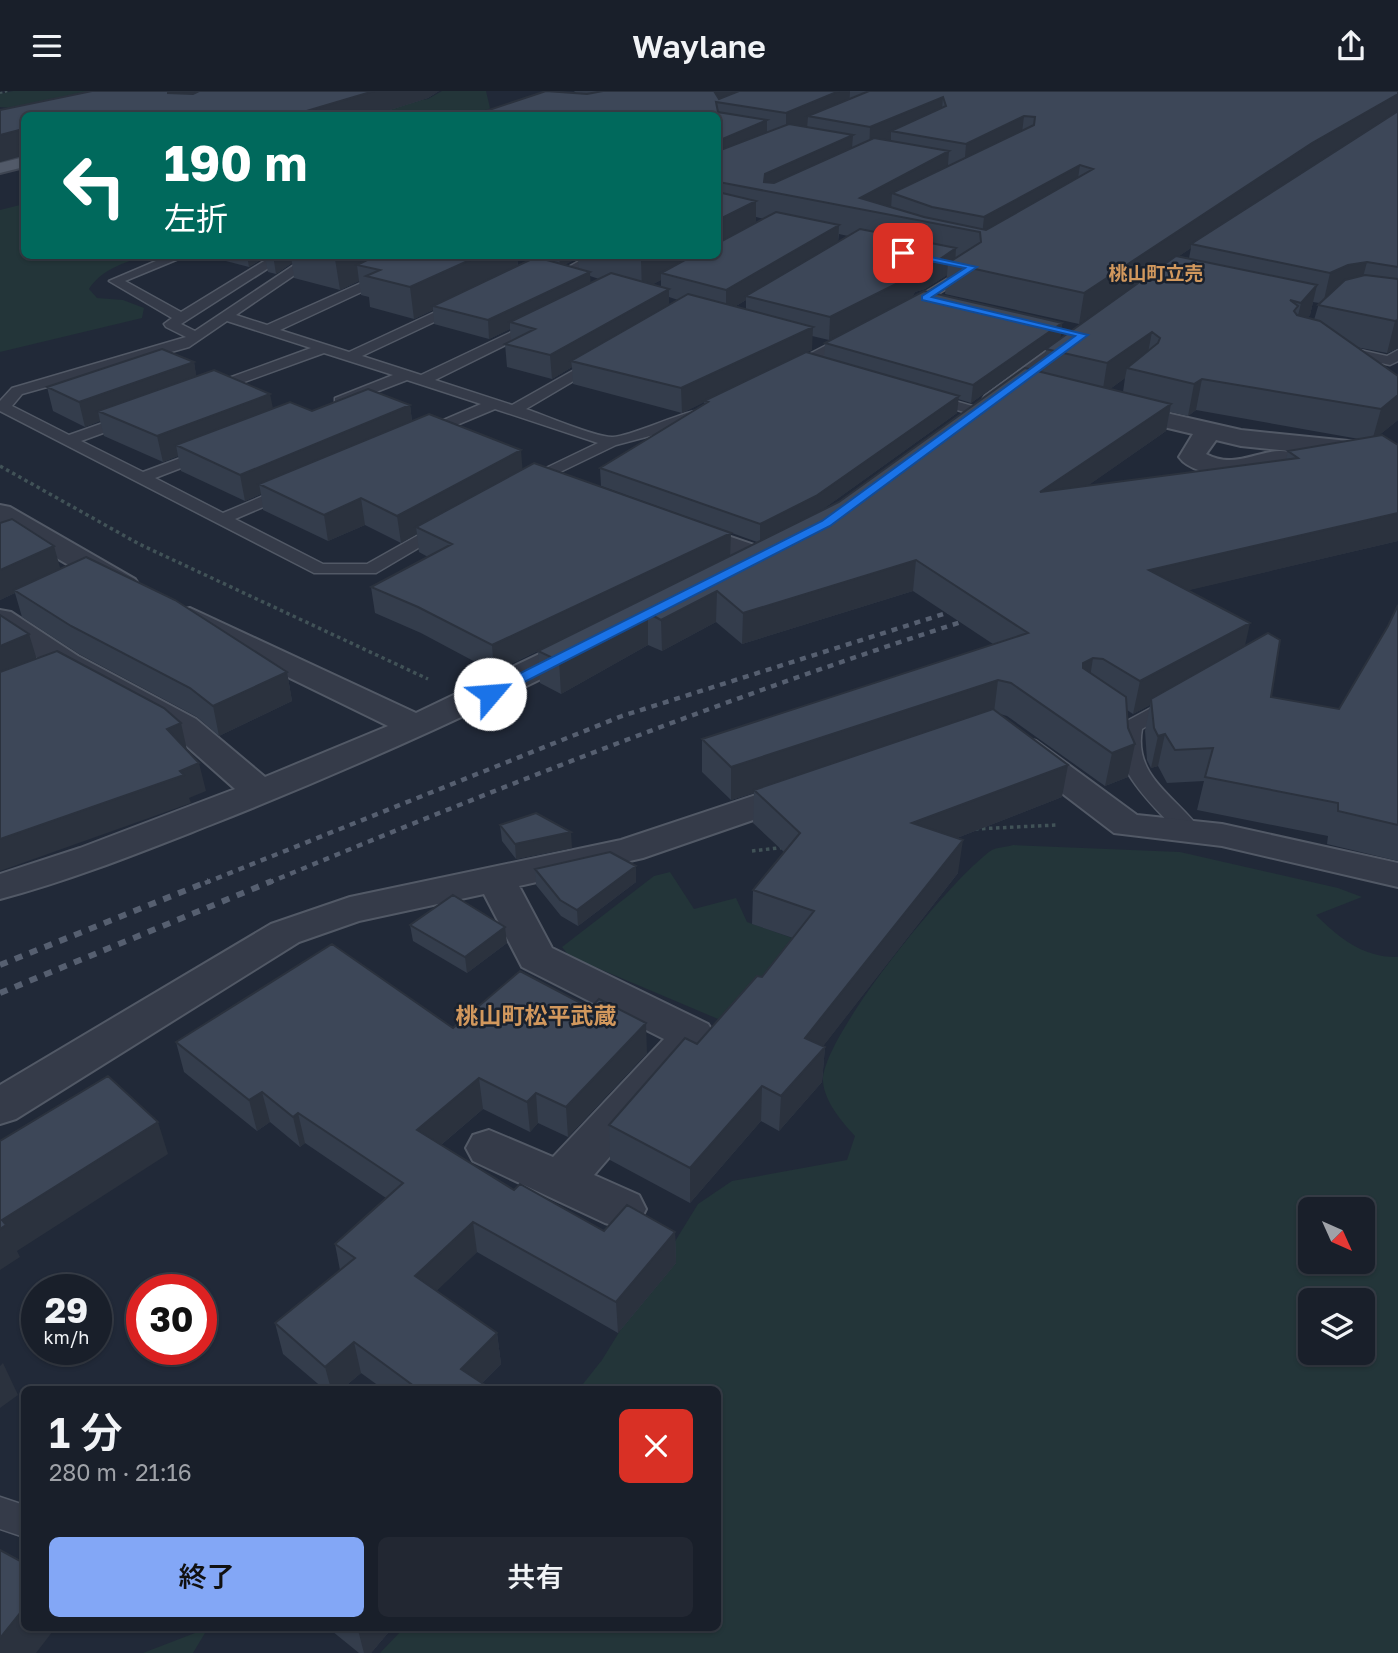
<!DOCTYPE html>
<html lang="ja">
<meta charset="utf-8">
<style>
:root{--surface:#191f2a;--page:#222732;--text:#f1f3f6;--muted:#9fa2a8;--line:#373d47;--accent:#83a7f6}
body{margin:0;font-family:"Golos Text","Noto Sans JP",sans-serif;background:var(--page);color:var(--text);height:100vh;display:flex;flex-direction:column;font-size:26px;white-space:nowrap}
*{box-sizing:border-box;margin:0}
p{font-size:23px;color:var(--muted)}
.icon{flex:none;width:38px;height:38px;fill:none;stroke:currentColor;stroke-width:2;stroke-linecap:round;stroke-linejoin:round}
.map{position:relative;flex:1;overflow:hidden}
.side{position:absolute;left:21px;top:1295px;width:700px;height:245px;display:flex;flex-direction:column;background:var(--surface);border-radius:10px;box-shadow:0 2px 5px #0004,0 0 0 2px var(--line)}
.side>*{flex:none}
.top-card{position:absolute;left:21px;top:21px;width:700px;height:147px;border-radius:10px;box-shadow:0 2px 5px #0004,0 0 0 2px var(--line);background:#00695c;color:#fff;overflow:hidden}
.needle{width:46px;rotate:135deg}
.fabs{position:absolute;left:1298px;top:1106px;display:grid;gap:14px}
.fabs a{display:grid;place-items:center;width:77px;height:77px;border-radius:10px;background:var(--surface);box-shadow:0 2px 5px #0004,0 0 0 2px var(--line);font-size:35px}
.speed{position:absolute;left:21px;top:1183px;display:flex;gap:14px;font-size:35px;font-weight:700;text-align:center}
.speed>*{display:grid;place-content:center;width:91px;height:91px;border-radius:50%;background:var(--surface);box-shadow:0 2px 5px #0004,0 0 0 2px var(--line);line-height:1}
.speed small{font-size:18px;font-weight:400}
.speed .limit{border:10px solid #d22;background:#fff;color:#111}
.pin{position:absolute;display:grid;place-items:center;width:60px;height:60px;color:#fff;margin:-30px;border-radius:14px;box-shadow:0 4px 10px #0006}
.me{position:absolute;width:77px;margin:-38px;rotate:63deg;stroke-linejoin:round;filter:drop-shadow(0 0 5px #0008)}
.turn{display:flex;align-items:center;gap:24px;height:147px;padding:0 28px;font-size:32px}
.turn .icon{width:91px;height:91px;stroke-width:2.5}
.turn b{display:block;font-size:49px;line-height:60px}
.round{display:grid;place-items:center;flex:none;width:74px;height:74px;border-radius:10px;background:var(--page)}
.head{display:flex;align-items:center;justify-content:space-between;height:119px;padding:0 28px}
h1{font-size:42px;font-weight:600;line-height:52px}
.primary-button{display:flex;gap:14px;margin-top:auto;padding:14px 28px}
.primary-button a{flex:1;height:80px;border-radius:10px;background:var(--accent);color:#111;font-size:28px;font-weight:600;line-height:80px;text-align:center}
.primary-button a+a{background:var(--page);color:var(--text)}
header{display:flex;justify-content:space-between;align-items:center;height:91px;padding:0 28px;background:var(--surface);font-size:32px;font-weight:600}
.map>svg:first-child{display:block}
</style>
<header><svg class="icon" aria-label="menu" viewBox="0 0 24 24"><path d="M4 6h16M4 12h16M4 18h16"/></svg>Waylane<svg class="icon" aria-label="share" viewBox="0 0 24 24"><path d="M12 15V3M7 8l5-5 5 5M5 13v7h14v-7"/></svg></header>
<div class="map">
<svg width="1398" height="1562" viewBox="0 0 1398 1562">
<rect width="100%" height="100%" fill="#212938"/>
<path fill="#233539" fill-rule="evenodd" d="M13,0H130L21,18L0,16V3Z
M442,0H486L490,17L484,24H330L428,8Z
M24,113V164L144,165C123,172 101,179 89,198L97,207L123,209L144,217L142,227L0,261V119Z
M1013,754L1180,761L1338,797L1362,806L1316,824C1339,847 1364,867 1398,866V1562H380L404,1537L718,1536V1298H579L602,1269L698,1113L732,1090L847,1069L855,1045C842,1031 824,1010 823,990C821,946 954,784 992,759C998,756 1007,756 1013,754ZM1311,1118H1363V1171H1311ZM1311,1209H1363V1262H1311Z
M670,781L694,818L736,807L747,831L798,849L737,936L569,865L562,856L654,785Z
M208,1537L193,1562H143Z"/>
<g fill="none" stroke-linecap="round" stroke-linejoin="round">
<g stroke="#525966" stroke-width="3">
<path id="lane" d="M170,164H188L125,190L181,221L274,164H289L181,233L195,240L309,164H324L236,224L267,234L424,164H441L280,239L349,261L461,209L467,213L466,216L362,265L421,284L537,229L544,233L542,236L435,289L512,314L599,265L604,266V272L526,318C544,324 597,347 613,346C633,345 690,317 700,320L702,323L676,338L616,354L527,397L519,392L521,389L598,352L495,318L428,346H418V340L481,313L407,289L345,313H335V307L393,284L324,262L214,302H204V296L311,257L227,230L189,256L22,303L12,315L69,344L126,324H136V330L81,350L143,381L202,359H212V365L155,387L223,422L282,397H294V403L235,428L323,473H367L438,433H450L452,437L376,482H314L0,320V310L12,297L186,246L166,236L164,233L172,227L109,190Z
M590,164H606L564,187L554,184Z
M970,174L974,175V181L912,219L901,216Z
M852,241L859,245L857,248L794,280L782,277Z
M1342,255L1387,265L1398,259V270L1390,274L1337,262V256Z
M927,302L983,318L985,321L978,325L922,309V303Z
M1175,604L1182,606L1185,610L1182,614L1142,638C1133,687 1178,706 1202,741L1191,748L1183,746C1159,720 1099,670 1125,631Z
M0,1406L24,1414V1446L0,1438Z"/>
</g>
<g stroke="#525966" stroke-width="4">
<path id="street" d="M1086,235L1097,242L1094,247L1003,315H985L982,310L985,305L1078,237Z
M1118,311L1241,339L1398,355V371L1241,355L1216,349L1206,363C1237,380 1262,355 1289,361L1293,367C1276,391 1196,391 1179,366L1193,343L1109,323L1106,318L1109,313Z
M0,414L10,416L135,488L139,494L135,500L124,503L113,500L0,434Z
M681,429L772,460L777,466L772,472L762,475L671,443L667,437L671,431Z
M190,517L416,622L575,546L586,543L597,546L602,553L597,560C471,624 341,682 210,734C141,761 72,789 0,808V783L80,757L235,698L172,642L56,579L0,542V519L11,521L78,565L196,628L265,686L388,635L179,533L175,526L179,519Z
M1024,647L1036,650L1137,724L1222,733L1398,772V796L1222,755L1114,742L1012,664L1007,657L1012,650Z
M804,688L817,691L822,699L817,707L643,767L519,795L552,857L708,933L715,944L594,1084L639,1104L646,1118L639,1132L622,1137L605,1132L473,1070L466,1057L473,1044L489,1039L553,1066L664,948L522,876L484,803L359,830L299,851L16,1028L0,1033V994L271,833L350,806L621,749Z"/>
</g>
<g stroke="#3e4552" stroke-width="4">
<path id="primary" d="M24,66V76L0,82V72Z"/>
</g>
<path stroke="#415257" stroke-width="2" stroke-dasharray="2.5 2.5" stroke-linecap="butt" d="M0,2L9,0"/>
<path stroke="#415257" stroke-width="3.5" stroke-dasharray="3.5 3.5" stroke-linecap="butt" d="M0,375L139,453L428,588
M975,738L1057,734
M752,760L786,756"/>
<use href="#lane" fill="#353b49" fill-rule="evenodd"/>
<use href="#street" fill="#353b49" fill-rule="evenodd"/>
<use href="#primary" fill="#525a69" fill-rule="evenodd"/>
<path stroke="#565f70" stroke-width="3.5" stroke-dasharray="5 5" stroke-linecap="butt" d="M947,521L964,516"/>
<path stroke="#565f70" stroke-width="4.5" stroke-dasharray="6 6" stroke-linecap="butt" d="M205,792L622,625L953,520
M268,792C502,695 738,602 980,525"/>
<path stroke="#565f70" stroke-width="6" stroke-dasharray="8 8" stroke-linecap="butt" d="M0,874L209,790
M0,902L272,790"/>
</g>
<path fill="#343d4c" fill-rule="evenodd" d="M92,0H439L428,7L374,24H24V75L22,65L0,71V19Z
M574,0H1398V257L1387,262L1356,256L1398,285V329L1378,345L1398,354V450L1188,499L1244,556L1271,606L1339,618L1388,535L1398,514V770L1327,753L1328,745L1197,719L1204,690L1167,692L1158,675L1151,677L1147,669L1145,640L1150,614L1133,623L1127,619L1128,686L1105,695L1007,625L1000,623L1062,706L957,747L958,782L823,955L825,956L822,991L779,1040L761,1030L690,1112L610,1069L609,1034L697,953L762,886L793,847L752,833L753,799L784,761L753,732L754,702L731,709L702,681V648L993,553L913,500L742,553L716,531L662,560L648,554L561,603L540,592L538,560L494,581L421,542L375,522L371,496L428,466L419,461L417,443L401,452L365,434L328,450L263,419L261,403L245,410L181,380L178,365L163,371L104,345L100,330L85,336L53,320L47,296L194,271L196,285L273,318L312,320L410,314L412,330L523,378L730,464L757,451L601,395L600,377L704,313V311L682,322L573,293L572,276L552,288L507,276L505,253L511,250L510,238L489,248L434,233L433,219L414,228L370,216L369,206L361,204L359,190L340,199L294,187L292,172L276,183L268,181L265,166L249,176L222,169V164H718ZM1323,68L1285,93L1306,79ZM756,126L764,128L756,132ZM839,143L848,145L838,151ZM1191,157L1189,167L1179,165ZM517,165L531,169L518,175ZM578,167L579,178L564,174ZM947,184L945,203L1079,233L1107,214L1060,248L1062,232L825,252L824,266L806,261L812,259V245L829,249L912,206L915,201L925,198ZM590,185L599,188L590,192ZM661,189V196L653,193ZM669,206L678,209L669,214ZM746,209V218L736,215ZM1313,211L1319,212L1314,229L1307,227L1310,224ZM1060,248L1046,258L1043,281L839,411L819,421L957,322L958,308L971,312ZM1125,287L1123,301L1110,298ZM1196,319L1359,348L1288,360L1286,369L1087,395L1166,340L1170,321L1188,325Z
M0,432L60,478L287,581L292,610L219,645L197,626L79,563L22,526L15,502L0,509Z
M500,734L572,757L516,768L502,750Z
M535,778L636,791L578,835L561,825L536,794Z
M410,834L507,852L467,882L413,850Z
M453,937L647,962L568,1046L538,1032L530,1041L483,1018L441,1054L514,1099L604,1140L675,1141L676,1172L618,1242L477,1161L436,1200L497,1242L501,1273L482,1292L491,1298H383L361,1282L342,1298H324L283,1263L275,1232L340,1179L335,1153L386,1107L305,1052L300,1056L270,1031L257,1040L184,981L176,951Z
M327,1536H393L371,1562H359Z"/>
<path fill="#2b323e" d="M168,0H226L173,22L168,2Z
M374,0H439L428,7L374,24H293Z
M714,0H770L716,11Z
M839,0H850L849,20L808,25L807,38L786,47V22Z
M1398,3V24L1306,79L1196,154L1191,153V157L1079,233L1084,202L1312,52Z
M943,6L941,31L891,40V53L869,62L870,36Z
M1024,25L1021,51L964,79L966,53Z
M767,29V55L718,76V50Z
M19,39V53L22,65L0,71V44Z
M853,44L851,70L764,99L765,83Z
M949,60L947,87L892,102L891,118L860,107Z
M1080,74L1076,101L981,155L984,126Z
M756,110V138L718,158V129Z
M839,134L838,155L746,205V209L726,221V199Z
M956,157L955,174L948,172L947,184L925,198L915,201L912,206L829,249L830,226Z
M247,164H265V166L249,176Z
M273,164H291L292,172L276,183Z
M344,164H416L380,179L357,174L359,190L340,199L335,168Z
M481,164H517L518,178L433,215V219L414,228L410,196Z
M559,164H578V167L560,176Z
M649,164H706L661,182V189L642,199L641,169Z
M1367,171L1359,201L1323,213L1330,182L1348,174Z
M590,181L591,199L510,231V238L489,248L488,229Z
M1317,194L1310,224L1294,241L1301,212Z
M669,198V220L571,270L572,276L552,288L550,264Z
M1398,229V257L1387,262L1395,230Z
M1062,232L1060,248L971,312L973,294Z
M813,236L812,259L682,322L681,297Z
M1152,241L1146,272L1127,277L1125,287L1102,304L1107,272Z
M194,271L198,295L98,320L100,330L85,336L79,311Z
M1202,288L1196,319L1188,325L1194,293Z
M270,303L275,327L176,354L178,365L163,371L157,345Z
M1398,304V329L1372,350L1381,318Z
M959,305L957,322L815,424L760,452V433Z
M1171,313L1166,340L1036,431L1040,401Z
M410,314L413,339L259,393L261,403L245,410L240,384Z
M521,359L523,384L416,436L417,443L401,452L397,425Z
M361,407L365,434L328,450L324,424Z
M1398,422V450L1143,510L1149,479Z
M731,442L730,467L494,581L492,554Z
M54,455L61,480L14,499L15,502L0,509V479Z
M916,469L913,500L742,553L743,522Z
M717,500L716,531L662,560L661,529Z
M648,522V554L561,603L559,570Z
M1250,532L1243,564L1151,608L1150,614L1133,623L1140,590Z
M29,543L37,569L0,585V555Z
M1093,567L1088,599L1078,605L1083,572Z
M287,581L292,610L219,645L213,615Z
M998,589L994,621L754,699V702L731,709V676Z
M181,632L187,659L167,638Z
M1165,643L1158,675L1151,677L1158,645Z
M1135,653L1128,686L1105,695L1112,662Z
M199,672L206,700L189,707L191,712L0,780V748Z
M1068,674L1062,706L908,766L912,732Z
M571,741L572,757L516,768L515,753Z
M963,749L958,782L807,976L825,956L822,991L779,1040L781,1005L805,947Z
M636,775V791L578,835L577,819Z
M505,836L507,852L467,882L465,866Z
M646,932L647,962L568,1046L566,1016Z
M479,987L483,1018L422,1070L417,1039Z
M762,995L761,1030L690,1112V1077Z
M262,1001L270,1031L257,1040L249,1009Z
M536,1002L538,1032L530,1041L527,1011Z
M298,1022L305,1052L300,1056L293,1026Z
M158,1031L168,1063L17,1160L20,1166L0,1179V1138L2,1129Z
M473,1131L477,1161L420,1216L415,1185Z
M675,1141L676,1172L618,1242L616,1211Z
M497,1242L501,1273L476,1298L461,1278Z
M354,1251L361,1282L342,1298H331L325,1276Z
M3,1272L18,1304L0,1317V1275Z
M24,1517V1536H56L36,1562H0V1547Z
M360,1536H393L371,1562H364L358,1539Z"/>
<path fill="#3d4758" stroke="#2b323e" stroke-width="2" d="M92,0H168V2L193,3L199,0H374L293,24H24V54L19,53V39L0,44V19Z
M546,0L587,3L603,0H714L719,8L739,0H839L786,22L716,11L718,21L767,29L718,50V24H474Z
M869,0H1398V3L1312,52L1084,202L948,172L981,151L980,141L719,91L718,92V60L789,33L853,44L765,83L764,91L774,92L874,47L949,60L860,107L924,126L986,139L1093,78L1080,74L984,126L932,116L892,102L1034,34L1035,26L1024,25L966,53L891,40L946,15L943,6L870,36L808,25Z
M1398,20V176L1367,171L1348,174L1330,182L1191,153Z
M718,101L756,110L718,129Z
M776,121L839,134L726,199L661,182L694,164H718V152Z
M860,138L956,157L927,177L917,179L914,184L830,226L746,205Z
M319,164H344L335,168Z
M377,164H481L410,196L366,185L380,179L357,174Z
M625,164H649L641,169Z
M1176,165L1317,194L1301,212L1290,209L1298,215L1294,220L1297,224L1320,230L1398,285V304L1381,318L1202,288L1194,293L1127,277L1158,252L1160,247L1152,241L1107,272L1046,258Z
M536,166L590,181L488,229L433,215Z
M611,182L669,198L550,264L505,253L535,238L510,231Z
M1365,184L1398,188V229L1395,230L1318,214L1345,189Z
M924,200L1062,232L973,294L825,252Z
M688,203L813,236L681,297L571,270Z
M162,258L194,271L79,311L47,296Z
M806,261L959,305L816,405L760,433L600,377L708,311L704,310Z
M1025,277L1171,313L1040,401L1298,367L1288,360L1382,344L1398,354V422L1149,479L1250,532L1140,590L1103,568L1093,567L1083,572V577L1126,606L1128,637L1135,653L1112,662L1011,592L998,589L731,676L702,648L1028,542L916,469L743,522L717,500L661,529L648,522L559,570L538,560L839,411Z
M214,279L270,303L157,345L98,320Z
M368,298L410,314L240,384L176,354L290,311L312,320Z
M429,323L521,359L397,425L361,407L324,424L259,393Z
M534,372L731,442L492,554L418,516L371,496L452,453L416,436Z
M12,428L54,455L0,479V432Z
M86,466L175,509L287,581L213,615L190,597L71,535L14,499Z
M1398,514V734L1338,720V712L1205,686L1213,657L1175,659L1165,643L1158,645L1154,637L1151,608L1268,542L1280,549L1271,606L1339,618L1388,535Z
M0,524L29,543L0,555Z
M57,560L164,617L181,632L167,638L199,672L180,680L184,684L0,748V581Z
M993,618L1068,674L912,732L963,749L805,947L825,956L781,1005L762,995L690,1077L609,1034L685,947L697,953L757,885L762,886L814,820L753,799L800,742L754,699Z
M536,722L571,741L515,753L500,734Z
M610,761L636,775L577,819L560,809L535,778Z
M453,804L505,836L465,866L410,834Z
M332,853L453,937L520,880L590,917L599,908L646,932L566,1016L536,1002L527,1011L479,987L417,1039L514,1099L520,1093L604,1140L627,1114L675,1141L616,1211L473,1131L415,1185L497,1242L461,1278L491,1298H418L354,1251L325,1276L275,1232L355,1167L335,1153L403,1092L298,1022L293,1026L262,1001L249,1009L176,951Z
M108,985L158,1031L2,1129L6,1134L0,1138V1050Z
M0,1459L24,1472V1517L0,1547Z"/>
<path fill="#1a73e8" stroke="#114b97" stroke-width="2" d="M903,160L977,176L932,206L1088,244L830,435L495,606H485V600L822,430L1075,245L922,209V205L965,177L900,164Z"/>
<g text-anchor="middle" stroke-width="5" stroke-linejoin="round" paint-order="stroke">
<g font-size="19" font-weight="bold" fill="#d2985d" stroke="#1a212d">
<text x="1156" y="189">桃山町立売</text>
</g>
<g font-size="23" font-weight="bold" fill="#d2985d" stroke="#1a212d">
<text x="536" y="933">桃山町松平武蔵</text>
</g>
</g>
</svg>
<div class="fabs">
<a><svg class="needle" viewBox="-14 -14 28 28"><path d="M0-13l5 13h-10z" fill="#e53935"/><path d="M0 13l5-13h-10z" fill="#9fa2a8"/></svg></a>
<a><svg class="icon" aria-label="layers" viewBox="0 0 24 24"><path d="M12 4l9 5-9 5-9-5zM3 14l9 5 9-5"/></svg></a>
</div>
<div class="speed"><div>29<small>km/h</small></div><div class="limit">30</div></div>
<div class="pin" style="left:903px;top:162px;background:#d93025"><svg class="icon" aria-label="arrive" viewBox="0 0 24 24"><path d="M6 21V4h12l-3 4 3 4H6"/></svg></div>
<svg class="me" style="left:490px;top:603px" viewBox="-20 -20 40 40"><circle r="19" fill="#fff"/><path d="M0-13L10 11 0 6-10 11z" fill="#1a73e8"/></svg>
<div class="top-card">
<div class="turn"><svg class="icon" aria-label="left" viewBox="0 0 24 24"><path d="M17 20v-9H6M10 6l-5 5 5 5"/></svg><div><b>190 m</b>左折</div></div>
</div>
<section class="side">
<div class="head"><div><h1>1 分</h1><p>280 m · 21:16</p></div><a class="round" style="background:#d93025;color:#fff"><svg class="icon" aria-label="close" viewBox="0 0 24 24"><path d="M6 6l12 12M18 6L6 18"/></svg></a></div>
<div class="primary-button"><a>終了</a><a>共有</a></div>
</section>
</div>
